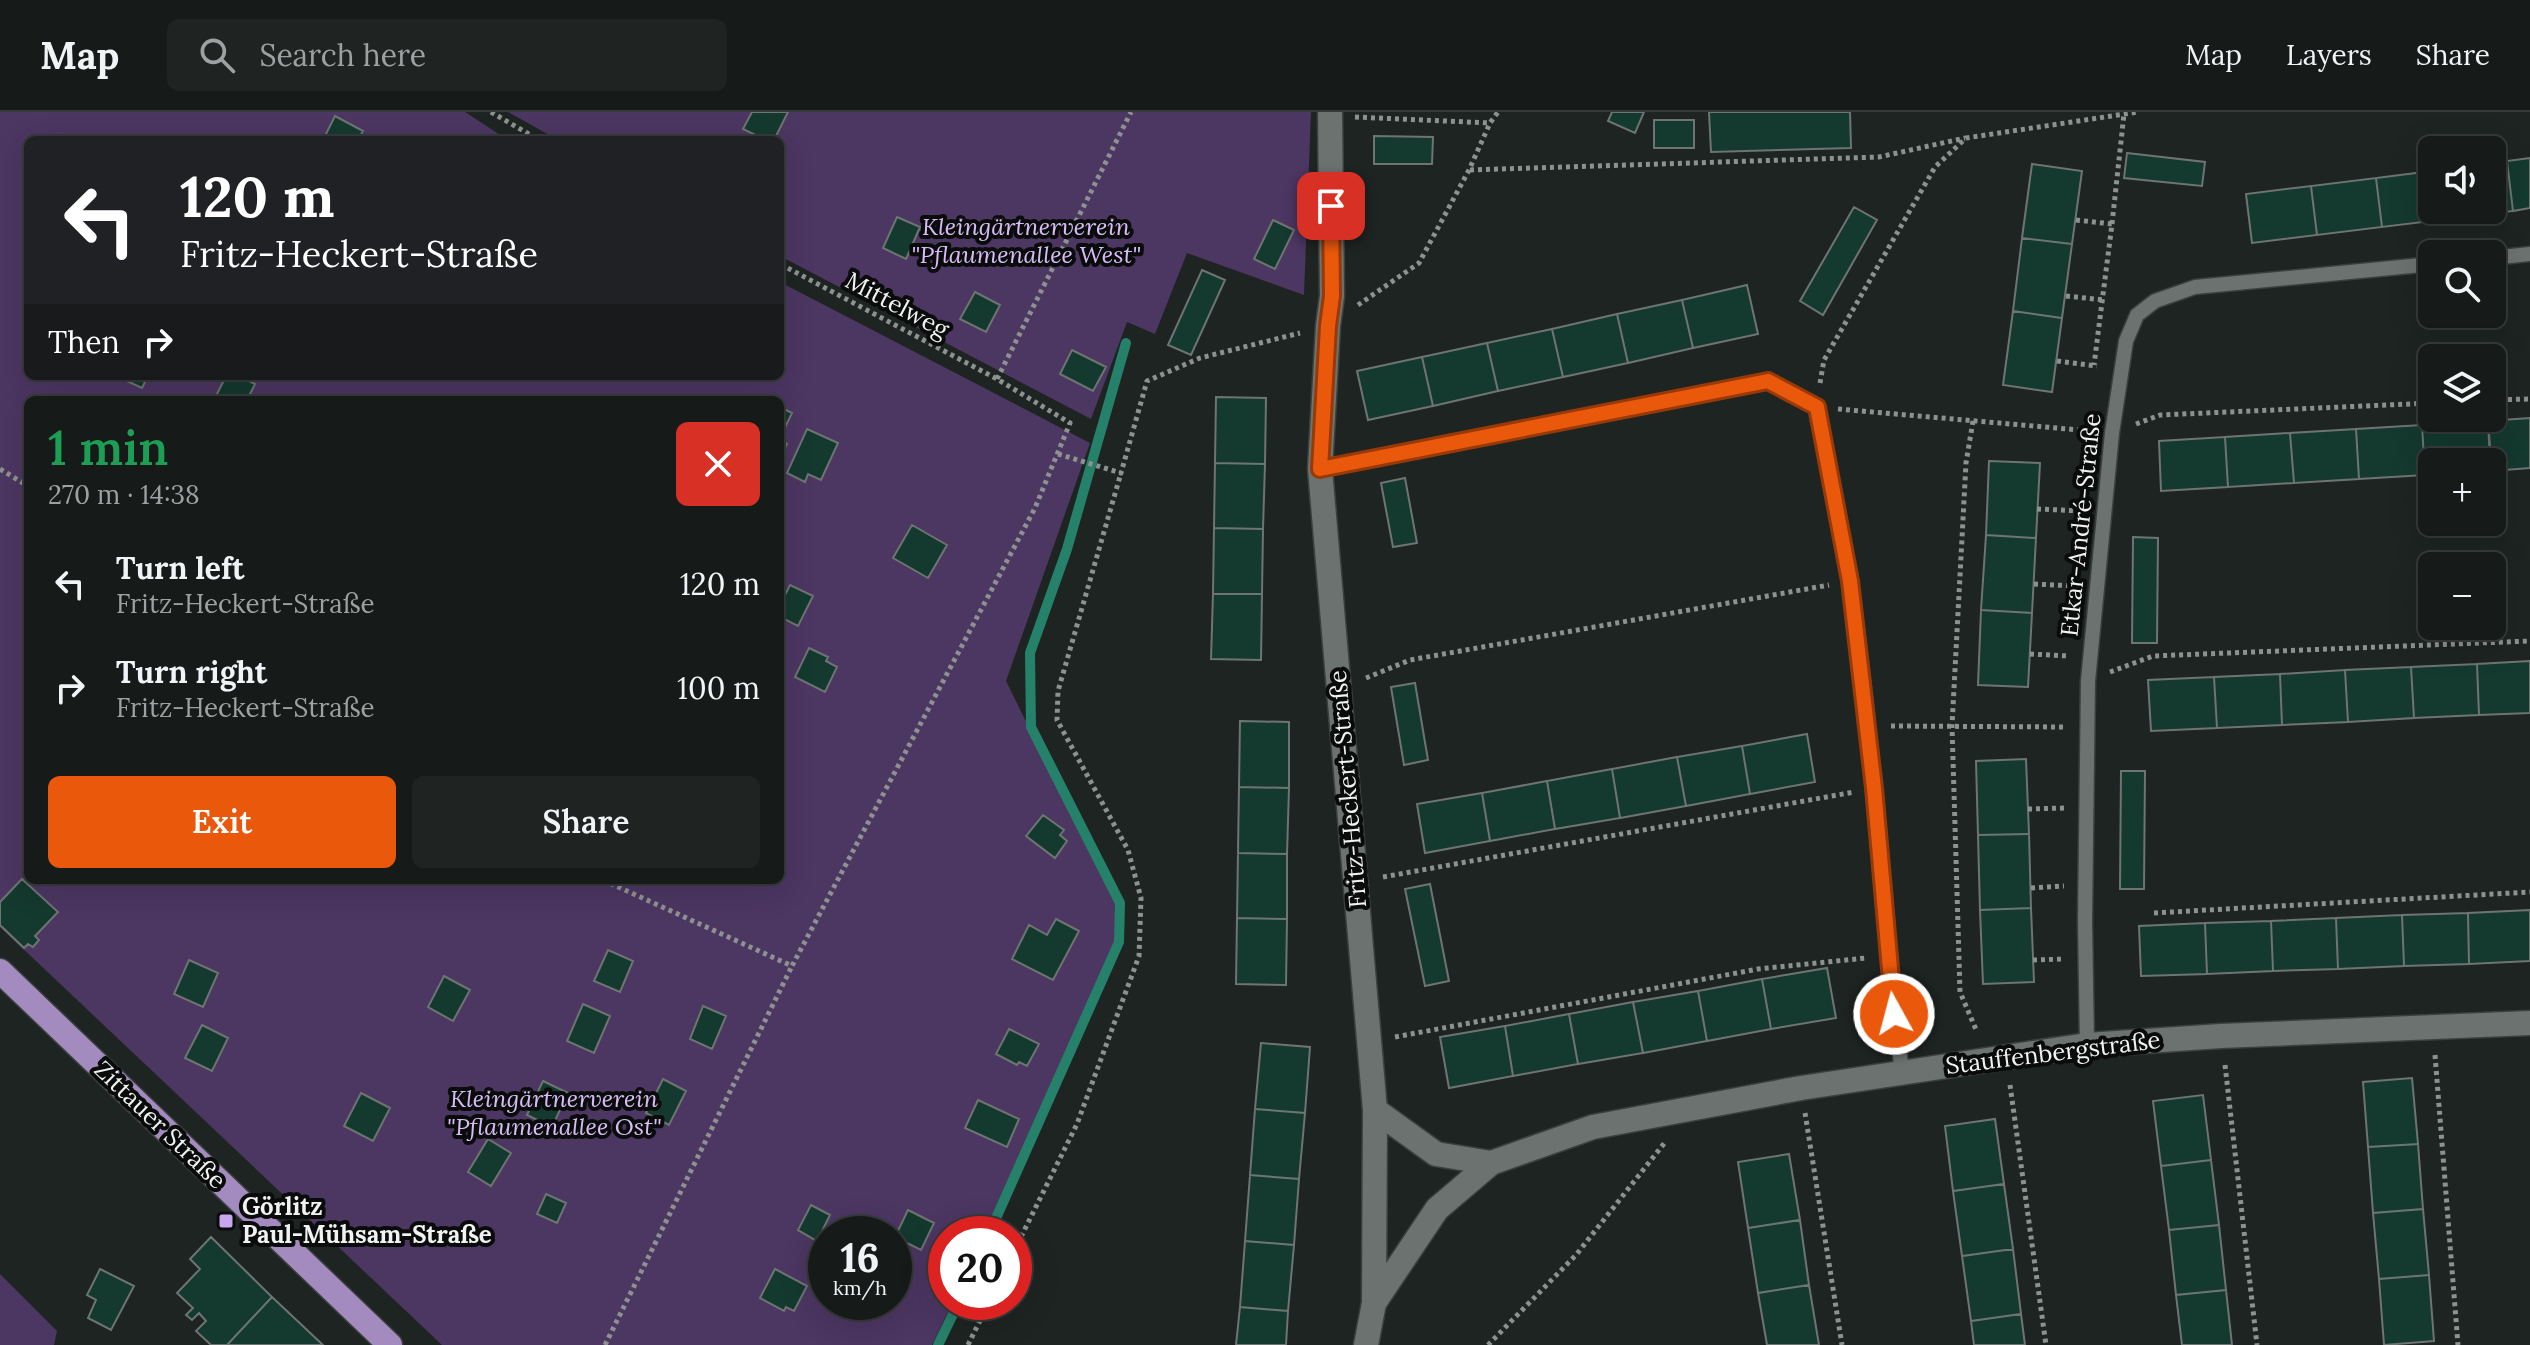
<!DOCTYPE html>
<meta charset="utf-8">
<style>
:root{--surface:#161b1a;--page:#1f2423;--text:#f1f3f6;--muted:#9ea1a2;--line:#353939;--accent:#ea580c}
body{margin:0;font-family:Lora,serif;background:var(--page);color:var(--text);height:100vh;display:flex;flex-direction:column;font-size:30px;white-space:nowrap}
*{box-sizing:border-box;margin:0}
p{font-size:26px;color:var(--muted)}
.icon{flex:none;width:44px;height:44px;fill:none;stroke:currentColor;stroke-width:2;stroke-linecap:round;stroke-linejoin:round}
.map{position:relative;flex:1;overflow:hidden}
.drawer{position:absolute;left:24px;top:284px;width:760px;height:488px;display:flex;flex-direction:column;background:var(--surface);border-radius:12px;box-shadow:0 8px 32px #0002,0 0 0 2px var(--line)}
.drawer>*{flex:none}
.banner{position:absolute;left:24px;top:24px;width:760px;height:244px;border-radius:12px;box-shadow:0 8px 32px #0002,0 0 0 2px var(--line);background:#202124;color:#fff;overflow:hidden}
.tools{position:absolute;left:2418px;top:24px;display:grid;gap:16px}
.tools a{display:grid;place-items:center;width:88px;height:88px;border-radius:12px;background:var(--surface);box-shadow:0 8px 32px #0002,0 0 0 2px var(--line);font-size:40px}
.speed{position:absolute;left:808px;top:1104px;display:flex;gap:16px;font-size:40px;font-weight:700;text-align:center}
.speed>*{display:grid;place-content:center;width:104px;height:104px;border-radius:50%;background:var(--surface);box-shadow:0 8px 32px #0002,0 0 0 2px var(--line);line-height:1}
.speed small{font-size:20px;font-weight:400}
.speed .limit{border:12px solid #d22;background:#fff;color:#111}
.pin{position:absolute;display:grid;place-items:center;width:68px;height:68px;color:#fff;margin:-34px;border-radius:16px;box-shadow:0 4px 12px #0006}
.me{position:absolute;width:88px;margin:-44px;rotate:353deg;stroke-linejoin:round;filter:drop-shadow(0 0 6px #0008)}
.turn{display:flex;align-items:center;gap:28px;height:168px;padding:0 24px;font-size:36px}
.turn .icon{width:104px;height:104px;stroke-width:2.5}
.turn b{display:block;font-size:56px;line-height:68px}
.then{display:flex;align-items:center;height:76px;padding:0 24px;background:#0003;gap:16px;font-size:30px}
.round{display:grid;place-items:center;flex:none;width:84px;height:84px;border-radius:12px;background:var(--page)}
.headline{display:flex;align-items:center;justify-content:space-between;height:136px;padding:0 24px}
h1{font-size:48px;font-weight:600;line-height:60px;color:#1e9e55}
.primary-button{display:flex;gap:16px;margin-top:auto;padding:16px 24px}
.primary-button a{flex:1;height:92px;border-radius:12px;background:var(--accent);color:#fff;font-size:32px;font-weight:600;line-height:92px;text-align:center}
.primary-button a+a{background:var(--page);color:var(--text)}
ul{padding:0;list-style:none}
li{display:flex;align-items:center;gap:24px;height:104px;padding:0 24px}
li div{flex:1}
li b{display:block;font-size:30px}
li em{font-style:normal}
header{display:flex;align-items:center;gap:48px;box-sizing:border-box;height:112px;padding:0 40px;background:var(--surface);border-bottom:2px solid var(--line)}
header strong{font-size:38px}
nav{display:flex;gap:44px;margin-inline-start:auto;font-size:28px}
.search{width:560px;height:72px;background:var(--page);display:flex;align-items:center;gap:20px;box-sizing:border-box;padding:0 28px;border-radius:12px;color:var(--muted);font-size:30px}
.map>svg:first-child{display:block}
</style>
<header>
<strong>Map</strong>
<div class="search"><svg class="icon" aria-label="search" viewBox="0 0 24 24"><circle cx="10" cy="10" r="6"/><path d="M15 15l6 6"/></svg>Search here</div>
<nav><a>Map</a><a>Layers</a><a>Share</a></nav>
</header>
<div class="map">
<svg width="2530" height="1233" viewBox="0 0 2530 1233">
<rect width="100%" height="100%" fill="#1e2422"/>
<path fill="#4c3662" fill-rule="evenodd" d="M0,0H465L508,28H28V264H780V170L1090,331L1006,569L1115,789V833L984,1122H946V1190H953L932,1233H442L0,815ZM28,288H780V768H28ZM826,1122H894V1190H826Z
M508,0H1311L1304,183L1187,141L1155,222L1127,210L1091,307L780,144V28H558Z
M0,1162L57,1219L54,1233H0Z"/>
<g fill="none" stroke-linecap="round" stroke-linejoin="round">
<path stroke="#26816b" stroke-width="10" d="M989,1122L1119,830L1120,791L1031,615L1030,541L1067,437L1126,231
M938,1233L959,1190"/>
</g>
<path fill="#14392f" stroke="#6e7472" stroke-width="2" d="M752,0H788L774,28H766L743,17Z
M1612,0H1644L1635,21L1608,9Z
M1709,0H1850L1851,36L1711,40Z
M335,4L363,19L358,28H323Z
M1654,8H1694V36H1654Z
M1374,24L1433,25L1432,52H1374Z
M2127,41L2205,50L2202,74L2124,66Z
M2530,46V96L2513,99L2507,49Z
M2507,49L2513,99L2448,107L2447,98H2492V51Z
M2032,52L2082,59L2072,132L2022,126Z
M2432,59V98H2447L2448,107L2382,115L2376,66Z
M2376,66L2382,115L2317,123L2311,74Z
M2311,74L2317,123L2252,131L2246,82Z
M1854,95L1877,108L1823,203L1800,189Z
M897,105L920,115L906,147L883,136Z
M1273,108L1294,118L1275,157L1254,147Z
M2022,126L2072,132L2062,206L2013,199Z
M1202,158L1225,168L1191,243L1168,233Z
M1747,173L1758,222L1693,236L1682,188Z
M975,180L1000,193L986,220L960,207Z
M1682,188L1693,236L1628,251L1617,202Z
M2013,199L2062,206L2052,280L2003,273Z
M1617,202L1628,251L1563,265L1552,217Z
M1552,217L1563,265L1498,279L1487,231Z
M1487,231L1498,279L1433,294L1422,245Z
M1072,238L1106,255L1093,279L1060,262Z
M1422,245L1433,294L1368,308L1357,259Z
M116,264H148L142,276Z
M226,264H239L255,272L247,288H214Z
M1216,285L1266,286L1265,352L1215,351Z
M780,295L792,301L780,326Z
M2530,306V356L2492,359L2488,309Z
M2488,309L2490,350H2432V362L2425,363L2422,313Z
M2422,313L2425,363L2359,367L2356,317Z
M807,317L838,331L821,368L808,362L805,370L787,361Z
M2356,317L2359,367L2294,371L2290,321Z
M2290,321L2294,371L2228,375L2225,325Z
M2225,325L2228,375L2161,379L2159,329Z
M780,328L787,332L780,346Z
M1989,349L2040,351L2036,426L1986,423Z
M1215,351L1265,352L1263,417L1214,416Z
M1405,366L1417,431L1393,435L1381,371Z
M912,413L947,433L928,466L893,446Z
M1214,416L1263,417L1262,482H1213Z
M1986,423L2036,426L2032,501L1981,498Z
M2133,425L2158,426L2157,531H2132Z
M790,473L813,484L798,514L780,505V493Z
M1213,482H1262L1261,548L1211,547Z
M1981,498L2032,501L2028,575L1978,573Z
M809,536L828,545L826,549L837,555L825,580L795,565Z
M2530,549V601L2479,603L2477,552Z
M2477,552L2479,603L2414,606L2411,555Z
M2411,555L2414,606L2348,610L2345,558Z
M2345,558L2348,610L2282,613L2280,562Z
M2280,562L2282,613L2217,616L2214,565Z
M2214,565L2217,616L2151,619L2148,568Z
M1415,571L1428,648L1404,653L1391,575Z
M1240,609L1289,610V676L1239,675Z
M1807,622L1815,670L1750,682L1742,634Z
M1742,634L1750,682L1686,694L1677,645Z
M1677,645L1686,694L1620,706L1612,657Z
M2026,647L2029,722L1978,723L1976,649Z
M1612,657L1620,706L1555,717L1547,669Z
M2121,659H2145L2144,777H2120Z
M1547,669L1555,717L1490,729L1482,681Z
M1239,675L1289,676L1287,742L1238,741Z
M1482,681L1490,729L1425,741L1417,692Z
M1043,703L1064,718L1060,723L1067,729L1055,746L1026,724Z
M2029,722L2031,796L1980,798L1978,723Z
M1238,741L1287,742V807L1237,806Z
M22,767L58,800L35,824L39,828L33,835L28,832L24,836L0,813V790Z
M1430,772L1449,869L1425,874L1405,777Z
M2031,796L2034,870L1983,872L1980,798Z
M2530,798V849L2469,852L2468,801Z
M2468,801L2469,852L2404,854L2402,803Z
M2402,803L2404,854L2338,857L2336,806Z
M1237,806L1287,807L1286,873L1236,872Z
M2336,806L2338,857L2273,859L2271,809Z
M1056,807L1079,819L1053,868L1012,847L1029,813L1047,823Z
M2271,809L2273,859L2207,862L2205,811Z
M2205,811L2207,862L2141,864L2139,814Z
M608,838L633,849L620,880L594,869Z
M189,848L218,861L203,895L174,882Z
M1827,856L1836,906L1771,917L1762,867Z
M444,864L470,878L453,909L428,895Z
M1762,867L1771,917L1707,929L1698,879Z
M1698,879L1707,929L1643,941L1633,890Z
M1633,890L1643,941L1578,952L1569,902Z
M583,892L610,904L594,941L567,929Z
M703,894L726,904L712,937L690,927Z
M1569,902L1578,952L1513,964L1505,914Z
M202,913L228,926L212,959L185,946Z
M1505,914L1513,964L1449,976L1440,925Z
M1009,917L1039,932L1027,954L1019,950L1017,953L996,942Z
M1261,931L1310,935L1305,1001L1255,997Z
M2412,966L2418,1032L2368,1035L2363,970Z
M663,967L686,979L669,1013L646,1001Z
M543,969L568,981L552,1015L527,1003Z
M361,981L390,996L373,1029L344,1014Z
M2203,983L2211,1048L2161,1054L2153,989Z
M978,988L1019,1007L1007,1035L965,1016Z
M1255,997L1305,1001L1299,1067L1250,1063Z
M1995,1007L2004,1072L1953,1079L1945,1014Z
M488,1027L511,1041L491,1074L468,1060Z
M2418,1032L2423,1097L2373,1101L2368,1035Z
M1789,1042L1800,1108L1748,1116L1738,1050Z
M2211,1048L2219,1113L2169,1118L2161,1054Z
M1250,1063L1299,1067L1294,1133L1245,1129Z
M2004,1072L2013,1137L1962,1144L1953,1079Z
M546,1082L566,1091L557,1111L537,1102Z
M811,1093L830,1103L817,1129L798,1118Z
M2423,1097L2429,1163L2379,1167L2373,1101Z
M908,1098L934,1111L921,1138L895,1125Z
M1800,1108L1809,1173L1758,1181L1748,1116Z
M2219,1113L2226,1178L2176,1183L2169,1118Z
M211,1125L272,1185L227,1233H211L196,1219L206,1209L199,1201L192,1208L186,1203L193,1196L177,1181L200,1157L190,1147Z
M1245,1129L1294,1133L1288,1199L1240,1195Z
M2013,1137L2021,1202L1971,1209L1962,1144Z
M100,1157L134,1174L111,1218L88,1206L96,1188L87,1183Z
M775,1157L807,1174L794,1199L786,1195L784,1199L760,1186Z
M2429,1163L2434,1229L2384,1233L2379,1167Z
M1809,1173L1819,1233H1767L1758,1181Z
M2226,1178L2232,1233H2182L2176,1183Z
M272,1185L323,1233H227Z
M1240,1195L1288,1199L1286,1233H1236Z
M2021,1202L2025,1233H1974L1971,1209Z"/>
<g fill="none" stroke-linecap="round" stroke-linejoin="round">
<g stroke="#3b403e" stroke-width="17">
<path id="lane" d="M2492,146L2530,142
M1320,357L1768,269L1817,295C1828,353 1841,411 1850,469C1875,632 1881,797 1902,960
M2087,933L2085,809L2088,569L2112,321L2126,229L2137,203L2155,189L2195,175L2432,152"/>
</g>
<g stroke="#3b403e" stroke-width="27">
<path id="street" d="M1330,0L1332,184L1328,214L1320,357L1375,998L1374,1191L1366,1233
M1375,998L1436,1042L1491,1051
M1374,1191L1437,1097L1491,1051L1593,1015L1801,976L2087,933L2221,924L2530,911"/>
</g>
<g stroke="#3b403e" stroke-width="27">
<path id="primary" d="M0,859L390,1233"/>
</g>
<path stroke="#8d9190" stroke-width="5" stroke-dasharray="4 4" stroke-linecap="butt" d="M491,0L539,28
M1355,5L1490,11
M1470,58L1879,45L1965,26
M2076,108L2112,112L2094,253
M2112,112L2124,2
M2066,184L2104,188
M1358,193L1419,151L1469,58L1490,11L1498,0
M2057,249L2097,254
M997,267L1131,0
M1820,271L1824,248L1935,55L1966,26L2138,0
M2492,288L2530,287
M1838,297L2091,319
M1973,309L1966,351L1952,614L1960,880L1977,920
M2136,312L2160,303L2432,291
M1058,342L1121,361L1147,269L1200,246L1300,221
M0,357L28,374
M2037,397L2083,399
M2034,472L2076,474
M2030,542L2069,544
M2110,560L2153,544L2530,529
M1366,566L1410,548L1829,473
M1891,614L2065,615
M2028,697L2065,696
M1383,765L1854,680
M603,768L792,854L1035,396L1070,311L997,267L780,152
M2031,776L2064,774
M2154,801L2530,780
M2033,848L2065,847
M1395,925L1758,857L1866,846
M2435,943L2458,1233
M2225,953L2257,1233
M2010,973L2046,1233
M1805,1001L1842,1233
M1014,1139L1077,1012L1139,844L1141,786L1128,738L1057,608L1058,579L1121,361
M605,1233L792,854
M968,1233L989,1190
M1488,1233L1576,1143L1666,1029"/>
<use href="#lane" stroke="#6c7270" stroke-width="14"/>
<use href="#street" stroke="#6c7270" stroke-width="24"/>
<use href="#primary" stroke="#a38bbf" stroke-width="24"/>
</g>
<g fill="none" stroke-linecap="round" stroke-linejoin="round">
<g stroke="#983908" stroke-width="20">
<path id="route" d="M1331,94L1332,184L1328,214L1320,357L1768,269L1817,295L1850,469L1874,676L1894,902"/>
</g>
<use href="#route" stroke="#ea580c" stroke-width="14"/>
</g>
<rect fill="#c9a5ee" stroke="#0a0c0b" stroke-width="3" x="218" y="1101" width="16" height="16" rx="4"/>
<g text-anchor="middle" stroke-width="8" stroke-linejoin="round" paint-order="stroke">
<g font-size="24" font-style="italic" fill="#d8bcf7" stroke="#0a0c0b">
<text x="1026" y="123">Kleingärtnerverein<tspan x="1026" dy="28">"Pflaumenallee West"</tspan></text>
<text x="554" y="995">Kleingärtnerverein<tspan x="554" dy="28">"Pflaumenallee Ost"</tspan></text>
</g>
<g font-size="24" fill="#f0f3f2" stroke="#0a0c0b">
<text transform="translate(897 193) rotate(28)" y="8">Mittelweg</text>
<text transform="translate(2081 413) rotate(-84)" y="8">Etkar-André-Straße</text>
<text transform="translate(1348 677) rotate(-95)" y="8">Fritz-Heckert-Straße</text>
<text transform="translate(2053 941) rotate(-7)" y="8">Stauffenbergstraße</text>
<text transform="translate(160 1013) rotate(44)" y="8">Zittauer Straße</text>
</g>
<g font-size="24" font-weight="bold" fill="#f0f3f2" stroke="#0a0c0b" text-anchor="start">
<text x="242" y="1103">Görlitz<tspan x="242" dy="28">Paul-Mühsam-Straße</tspan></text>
</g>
</g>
</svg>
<div class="tools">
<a><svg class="icon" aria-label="sound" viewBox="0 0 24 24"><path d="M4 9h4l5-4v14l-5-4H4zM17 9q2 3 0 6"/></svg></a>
<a><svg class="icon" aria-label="search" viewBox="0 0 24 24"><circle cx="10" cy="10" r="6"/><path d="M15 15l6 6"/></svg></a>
<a><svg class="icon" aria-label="layers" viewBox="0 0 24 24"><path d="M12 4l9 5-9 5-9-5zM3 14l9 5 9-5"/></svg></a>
<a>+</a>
<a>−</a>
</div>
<div class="speed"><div>16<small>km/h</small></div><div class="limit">20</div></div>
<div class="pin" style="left:1331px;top:94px;background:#d93025"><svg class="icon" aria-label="arrive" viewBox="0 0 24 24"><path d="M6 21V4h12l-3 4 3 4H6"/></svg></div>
<svg class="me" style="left:1894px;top:902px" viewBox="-20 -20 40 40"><circle r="17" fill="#ea580c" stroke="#fff" stroke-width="3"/><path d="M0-11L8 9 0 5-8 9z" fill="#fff"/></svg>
<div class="banner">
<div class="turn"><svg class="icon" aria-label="left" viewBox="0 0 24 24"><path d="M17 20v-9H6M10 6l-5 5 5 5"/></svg><div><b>120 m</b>Fritz-Heckert-Straße</div></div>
<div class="then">Then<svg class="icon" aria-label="right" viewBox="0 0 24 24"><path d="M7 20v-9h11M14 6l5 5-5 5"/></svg></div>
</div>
<section class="drawer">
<div class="headline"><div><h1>1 min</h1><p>270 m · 14:38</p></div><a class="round" style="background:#d93025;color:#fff"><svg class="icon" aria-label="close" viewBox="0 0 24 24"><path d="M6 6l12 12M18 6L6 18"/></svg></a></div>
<ul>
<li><svg class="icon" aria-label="left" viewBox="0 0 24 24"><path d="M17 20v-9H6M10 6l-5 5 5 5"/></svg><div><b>Turn left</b><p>Fritz-Heckert-Straße</p></div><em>120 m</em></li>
<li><svg class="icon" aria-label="right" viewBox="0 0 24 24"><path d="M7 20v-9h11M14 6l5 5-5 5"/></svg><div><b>Turn right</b><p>Fritz-Heckert-Straße</p></div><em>100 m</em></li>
</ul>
<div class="primary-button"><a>Exit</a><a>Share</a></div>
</section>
</div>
